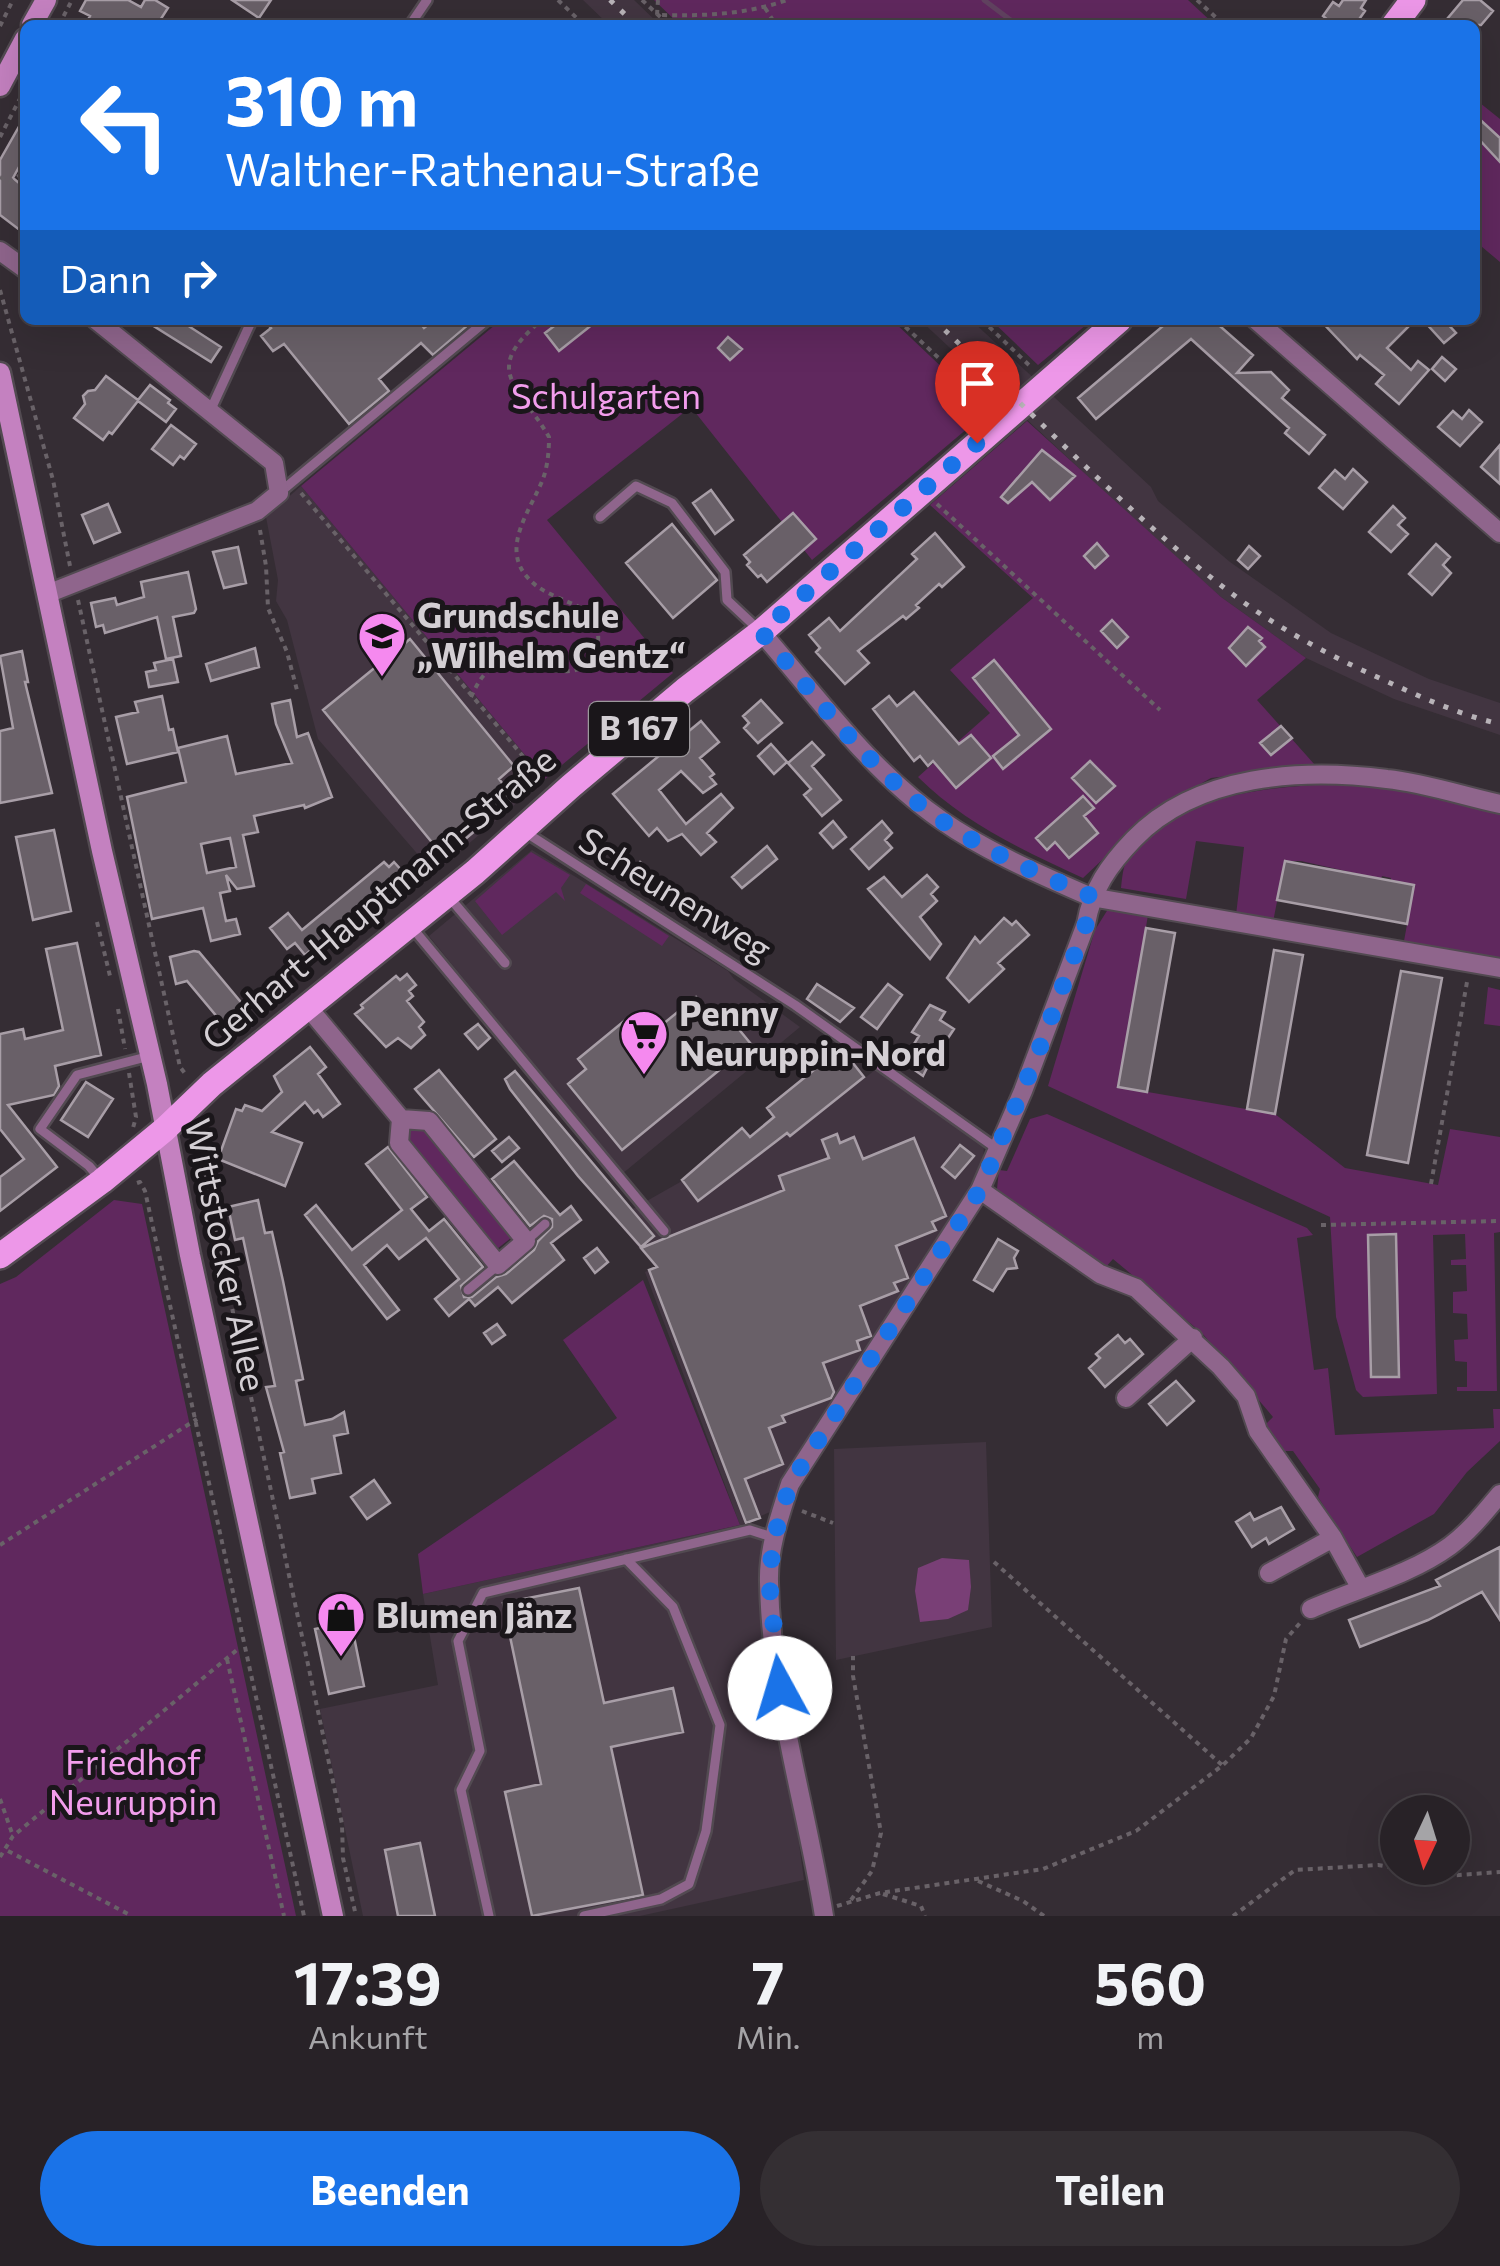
<!DOCTYPE html>
<html lang="de">
<meta charset="utf-8">
<style>
:root{--surface:#282227;--page:#342f33;--text:#f1f3f6;--muted:#a5a4a7;--line:#443f44;--accent:#1a73e8}
body{margin:0;font-family:Commissioner,sans-serif;background:var(--page);color:var(--text);height:100vh;display:flex;flex-direction:column;font-size:38px;white-space:nowrap}
*{box-sizing:border-box;margin:0}
p{font-size:32px;color:var(--muted)}
.icon{flex:none;width:55px;height:55px;fill:none;stroke:currentColor;stroke-width:2;stroke-linecap:round;stroke-linejoin:round}
.map{position:relative;height:1916px;overflow:hidden}
.drawer{display:flex;flex-direction:column;background:var(--surface);flex:1}
.drawer>*{flex:none}
.hud{position:absolute;left:20px;top:20px;width:1460px;height:305px;border-radius:15px;box-shadow:0 10px 40px #0002,0 0 0 2px var(--line);background:#1a73e8;color:#fff;overflow:hidden}
.needle{width:65px;rotate:184deg}
.tools{position:absolute;left:1380px;top:1795px;display:grid;gap:20px}
.tools a{display:grid;place-items:center;width:90px;height:90px;border-radius:50%;background:var(--surface);box-shadow:0 10px 40px #0002,0 0 0 2px var(--line);font-size:50px}
.pin{position:absolute;display:grid;place-items:center;width:85px;height:85px;color:#fff;margin:-102px -42px;border-radius:50% 50% 50% 0;rotate:-45deg;box-shadow:0 0 10px #0007}
.pin .icon{rotate:45deg}
.me{position:absolute;width:110px;margin:-55px;rotate:354deg;stroke-linejoin:round;filter:drop-shadow(0 0 8px #0008)}
.turn{display:flex;align-items:center;gap:35px;height:210px;padding:0 40px;font-size:45px}
.turn .icon{width:130px;height:130px;stroke-width:2.5}
.turn b{display:block;font-size:70px;line-height:85px}
.then{display:flex;align-items:center;height:95px;padding:0 40px;background:#0003;gap:20px;font-size:38px}
.eta{display:flex;justify-content:space-evenly;align-items:center;height:170px;text-align:center}
.eta b{font-size:60px;font-weight:700;line-height:70px}
.button{display:flex;gap:20px;margin-top:auto;padding:20px 40px}
.button a{flex:1;height:115px;border-radius:60px;background:var(--accent);color:#fff;font-size:40px;font-weight:700;line-height:115px;text-align:center}
.button a+a{background:var(--page);color:var(--text)}
.map>svg:first-child{display:block}
</style>
<div class="map">
<svg width="1500" height="1916" viewBox="0 0 1500 1916">
<rect width="100%" height="100%" fill="#352d34"/>
<path fill="#423541" d="M583,0H634L660,25H609Z
M920,320H971L1151,487L1158,501L1230,562L1331,633L1429,679L1500,703V735L1394,699L1306,658L1221,597L1169,552Z
M301,486L545,779L434,873L318,739L287,620L276,601L278,580L266,517Z
M532,850L728,971L734,979L800,1027L622,1174L429,936Z
M875,1070L984,1146L983,1162L935,1246L783,1482L772,1511L741,1525L745,1536L757,1534L774,1538L763,1581L804,1880L640,1916H363L320,1709L438,1685L423,1594L740,1525L645,1272L655,1267L615,1219L682,1181L699,1201L787,1133L791,1136Z
M986,1442L992,1627L836,1660L834,1449Z"/>
<path fill="#60285e" fill-rule="evenodd" d="M654,0H1188L1215,25H680Z
M1475,99L1500,119V262L1475,241Z
M501,320H892L988,411L812,560L691,407L547,520L673,673L545,779L301,486Z
M991,320H1092L1038,365Z
M1027,421L1221,597L1306,658L1257,700L1315,765L1211,778L1157,808L1083,878C1024,851 964,823 918,777L990,713L950,670L1033,598L930,505Z
M1342,784L1388,788L1500,814V959L1404,941L1414,886L1391,881V878L1382,876L1381,879L1301,861H1285L1273,922L1236,915L1244,847L1196,841L1186,899L1121,888C1122,879 1123,865 1128,858C1174,794 1270,786 1342,784Z
M531,852L570,875L561,888L565,901L556,892L502,935L475,901Z
M586,884L669,936L662,946L580,893Z
M1110,906L1148,915L1119,1087L1275,1114L1345,1168L1438,1185L1450,1129L1500,1137V1232L1494,1233L1497,1391H1457V1387H1467V1362L1455,1361L1454,1340L1468,1339L1467,1314L1453,1313V1292L1467,1291L1466,1265H1451V1260L1466,1259L1465,1234L1433,1235L1437,1394L1363,1397L1356,1390L1336,1317L1330,1217L1048,1086L1095,930ZM1396,1234L1399,1376L1371,1377L1368,1236Z
M1488,987L1500,990V1026L1484,1024Z
M1047,1114L1307,1228L1313,1235L1297,1238L1314,1370L1328,1368L1335,1435L1494,1428L1493,1409H1500V1441L1467,1472L1434,1514L1357,1557L1318,1497L1320,1489L1293,1451H1282L1264,1426L1273,1417L1202,1333L1113,1259L1104,1269L997,1189L999,1170L1007,1171L1030,1119Z
M415,1128L423,1130L511,1238L497,1249L410,1141L409,1132Z
M114,1200L142,1204L296,1916H0V1284L16,1277Z
M643,1280L740,1525L423,1594L418,1554L617,1418L563,1340Z"/>
<path fill="#793f76" d="M942,1558L969,1560L971,1587L968,1610L948,1619L920,1622L915,1591L918,1568Z"/>
<g fill="none" stroke-linecap="round" stroke-linejoin="round">
<path stroke="#614260" stroke-width="5" d="M984,0L1017,25"/>
</g>
<path fill="#696068" stroke="#a89ea7" stroke-width="2.5" fill-rule="evenodd" d="M86,0H128L141,7L145,0H155L168,8L157,25H85L90,16L80,11Z
M232,0H271L259,18Z
M1343,0H1366L1361,8L1365,11L1355,25H1334L1323,16L1333,2L1339,6Z
M1463,0H1480L1493,11L1481,25H1442Z
M1475,115L1500,138V162L1475,135Z
M25,116V156L13,178L25,188V234L0,215V160Z
M144,320H195L190,327L221,347L211,362Z
M264,320H418L424,328L434,320H474L433,355L421,343L379,379L389,391L349,424L284,344L273,351L261,336L271,328Z
M562,320H598L559,351L545,333Z
M1170,320H1213L1253,355L1237,373L1271,372L1289,390L1282,398L1325,435L1309,454L1285,433L1289,428L1191,339L1096,419L1078,398Z
M1320,320H1415L1387,348L1411,370L1418,361L1429,370L1399,404L1376,384L1384,375L1360,355L1357,359Z
M1423,320H1444L1456,333L1444,343Z
M728,337L742,349L730,360L718,348Z
M1442,357L1456,369L1445,381L1432,369Z
M106,376L138,400L150,385L170,400L168,403L176,409L166,422L138,401L112,434L109,432L103,440L74,418L85,404L83,396L88,391L95,390Z
M1469,410L1482,422L1460,446L1438,427L1453,411L1462,419Z
M171,425L196,444L184,459L180,456L173,465L152,449Z
M1500,445V484L1481,467Z
M1042,450L1075,476L1050,500L1032,482L1008,503L1001,497Z
M1353,469L1367,482L1343,509L1319,488L1335,470L1345,479Z
M711,490L733,520L715,534L693,503Z
M108,504L120,532L94,543L82,515Z
M1393,506L1405,518L1398,525L1408,534L1391,552L1369,532Z
M793,513L816,539L767,582L761,575L758,577L747,565L750,562L744,555Z
M672,524L717,580L673,618L626,563Z
M935,533L964,567L942,587L939,584L916,605L919,608L906,619L903,616L858,651L869,663L845,684L816,652L820,648L809,635L829,618L840,631L917,559L912,554Z
M1097,543L1108,556L1095,568L1084,556Z
M1436,544L1450,557L1443,565L1451,573L1432,595L1409,574Z
M1249,546L1260,556L1248,569L1238,560Z
M238,547L246,583L224,588L213,552Z
M188,572L196,609L194,613L173,617L181,656L166,659L157,617L105,633L103,625L96,627L91,603L115,598L117,605L144,597L141,582Z
M1112,620L1128,637L1117,648L1101,631Z
M1248,627L1262,638L1259,641L1265,647L1246,666L1229,648Z
M410,639L514,766L499,779L514,798L444,857L323,710Z
M255,648L259,667L211,681L206,664Z
M22,651L28,682H25L52,793L0,803V731L13,728L0,656Z
M173,659L178,682L149,687L146,672L156,670L154,663Z
M994,660L1051,729L1003,769L993,756L1019,735L973,678Z
M914,692L959,744L971,735L991,758L956,788L933,761L928,766L920,756L914,761L873,709L889,696L897,706Z
M162,696L169,730L173,729L178,752L127,764L116,717L138,712L135,702Z
M290,700L297,737L308,733L332,797L305,808L304,805L254,816L258,832L243,835L254,886L237,889L226,875L230,891L220,893L226,921L236,919L240,934L211,941L203,908L152,919L127,797L186,782L178,748L227,736L236,774L292,763L276,724L272,704ZM230,838L236,867L207,873L201,844Z
M761,700L782,723L758,743L744,728L749,723L743,716Z
M701,721L719,742L700,758L714,774L710,777L716,784L703,793L681,771L659,790L686,824L721,794L733,808L707,833L716,842L701,855L682,834L668,841L657,828L649,836L613,794Z
M1281,726L1292,738L1271,755L1260,743Z
M812,742L824,755L812,766L841,800L822,816L804,795L811,789L788,763Z
M771,744L787,762L774,774L758,756Z
M1090,761L1115,786L1096,803L1072,778Z
M1083,796L1094,808L1084,816L1098,833L1069,858L1055,842L1047,850L1036,838Z
M833,821L846,837L833,848L820,833Z
M882,821L892,833L885,840L892,848L869,869L851,849Z
M54,830L71,911L33,920L16,837Z
M767,846L777,859L742,888L732,877Z
M1285,861L1414,885L1407,924L1277,900Z
M384,862L389,867L394,862L405,874L305,955L295,943L287,949L270,928L288,913L302,930Z
M640,862L662,884L651,895L630,874Z
M927,875L938,887L931,894L937,901L920,917L941,944L930,959L868,889L884,877L902,897Z
M1004,918L1012,925L1016,921L1029,935L998,963L1004,969L969,1002L947,978L975,937L980,943Z
M1146,928L1175,933L1147,1092L1118,1087Z
M77,943L101,1055L55,1066L59,1086L54,1095L8,1105L57,1167L0,1211V1177L24,1159L0,1129V1034L23,1029L25,1039L63,1030L46,949Z
M1274,950L1303,955L1275,1114L1247,1109Z
M194,951L199,952L255,1019L234,1037L187,981L176,984L170,957Z
M1401,971L1442,978L1408,1163L1367,1155Z
M407,974L416,985L409,991L413,996L407,1001L424,1022L419,1027L425,1035L411,1048L398,1038L386,1047L355,1014L363,1008L361,1005L396,976L400,980Z
M817,984L854,1008L840,1022L807,999Z
M888,984L902,995L877,1029L861,1017Z
M696,997L722,1029L732,1021L751,1044L622,1150L568,1084L586,1069L578,1059L629,1017L646,1038Z
M930,1005L945,1012L940,1020L954,1029L940,1050L937,1048L923,1076L903,1062L919,1036L912,1032Z
M478,1024L490,1038L478,1049L465,1034Z
M310,1047L326,1067L318,1074L340,1104L323,1117L318,1110L314,1113L305,1102L272,1132L302,1143L285,1186L218,1159L236,1109L242,1111L245,1105L262,1111L282,1092L274,1076Z
M841,1048L864,1077L790,1136L787,1133L698,1201L682,1180L742,1128L750,1137L774,1117L767,1108Z
M439,1070L496,1139L474,1157L415,1089Z
M515,1071L654,1236L641,1247L578,1176L510,1089L505,1079Z
M86,1082L113,1099L88,1137L61,1120Z
M837,1134L840,1143L854,1137L863,1159L914,1138L946,1216L932,1222L936,1230L896,1246L908,1278L894,1283L898,1291L860,1306L871,1336L857,1341L860,1350L823,1363L834,1392L831,1398L782,1416L785,1422L769,1428L783,1464L745,1479L760,1518L746,1523L649,1270L657,1267L641,1248L784,1190L779,1176L829,1158L822,1140Z
M509,1137L519,1148L502,1162L492,1151Z
M960,1145L974,1156L955,1178L942,1167Z
M388,1147L427,1197L411,1209L429,1231L444,1219L483,1267L461,1286L464,1297H472L496,1277L506,1274L534,1250L538,1241L552,1227V1219L544,1216L530,1226L492,1179L514,1161L560,1215L571,1206L581,1220L551,1243L564,1260L512,1303L498,1287L475,1306L469,1299L449,1316L435,1299L459,1279L426,1238L399,1259L387,1245L364,1265L399,1310L387,1319L305,1215L316,1205L352,1250L402,1210L366,1164Z
M258,1200L265,1233L272,1232L283,1281L303,1379L296,1381L305,1425L332,1419L344,1412L348,1433L334,1436L341,1473L312,1479L315,1493L290,1498L280,1453L284,1452L266,1387L275,1386L243,1238L235,1240L228,1207Z
M1396,1234L1399,1377H1371L1368,1235Z
M998,1239L1018,1251L1014,1258L1017,1268L1007,1269L993,1291L974,1280Z
M597,1248L608,1262L595,1273L584,1258Z
M497,1324L505,1335L492,1344L484,1333Z
M1118,1335L1125,1343L1130,1339L1143,1354L1105,1387L1089,1368L1100,1358L1096,1354Z
M1176,1381L1194,1401L1167,1425L1149,1404Z
M374,1480L390,1503L367,1519L351,1497Z
M1281,1507L1294,1529L1269,1544L1266,1538L1252,1547L1236,1522L1250,1513L1254,1520Z
M1500,1547V1620L1482,1592L1428,1620L1360,1647L1349,1620L1440,1586L1436,1580Z
M579,1588L604,1703L673,1688L683,1732L611,1747L643,1895L532,1916L505,1792L541,1784L503,1603Z
M351,1622L364,1686L329,1694L315,1629Z
M420,1843L435,1916H398L385,1850Z"/>
<g fill="none" stroke-linecap="round" stroke-linejoin="round">
<g stroke="#524a51" stroke-width="14">
<path id="lane" d="M410,25L427,0
M211,409L252,320
M279,493L487,320
M600,517L636,486L672,503L725,572L727,600L759,630
M525,832L795,1005L996,1148
M449,897L505,963
M410,925L664,1231
M100,1179L89,1166L40,1129L77,1075L150,1056
M526,1241L545,1224
M468,1290L498,1265
M489,1916L461,1790L480,1751L458,1641L483,1593L750,1530L775,1538
M584,1916L661,1899L689,1884L706,1831L720,1725L673,1607L626,1559"/>
</g>
<g stroke="#524a51" stroke-width="22">
<path id="street" d="M0,251L25,269
M1256,320L1500,533
M47,594L257,511L279,493L274,463L96,320
M761,632C817,696 870,771 941,820C987,852 1039,874 1091,897L1500,968
M307,1006L401,1119L399,1143L498,1265L526,1241L429,1121L401,1119
M980,1190L1100,1274L1136,1288L1221,1367L1246,1396L1258,1431L1333,1538L1360,1587
M1126,1398L1193,1338
M1269,1573L1333,1538
M1311,1609C1356,1589 1410,1575 1450,1546C1470,1531 1484,1513 1500,1494
M824,1916C806,1804 771,1696 769,1582C768,1549 780,1515 790,1484L980,1190L1023,1091L1086,924C1092,889 1109,865 1134,839C1197,774 1302,768 1387,779C1425,783 1463,796 1500,804"/>
</g>
<g stroke="#524a51" stroke-width="25">
<path id="secondary" d="M32,25L46,0
M0,86L25,39
M0,373L102,851L157,1084L190,1255L333,1916"/>
</g>
<g stroke="#524a51" stroke-width="30">
<path id="primary" d="M1394,25L1413,0
M0,1256L102,1181L165,1129L212,1084L475,872L571,786L685,690L761,632L1119,320"/>
</g>
<path stroke="#696268" stroke-width="4" stroke-dasharray="5 5" stroke-linecap="butt" d="M558,0L584,25
M642,0L669,25
M658,0L657,15C703,16 744,15 787,0
M1197,0L1224,25
M765,8L776,25
M59,25L72,0
M0,26L13,0
M0,137L25,89
M0,177L9,182L25,172
M0,290L53,480L70,566
M898,320L990,406
M982,320L1032,368
M301,493L543,780
M937,504L1160,710
M260,530L266,566L268,608L287,652L298,694
M78,600L180,1067L187,1076
M471,697C477,685 482,673 495,667C526,652 576,694 595,652C601,639 598,627 591,614C573,601 544,596 529,579C498,547 533,508 544,476C548,463 549,450 549,437C519,385 480,371 542,320
M97,922L110,976
M118,1009L125,1049
M129,1073L136,1117L133,1128
M204,1123L199,1142L205,1181L342,1824L343,1858L356,1916
M137,1183L140,1182L145,1191L304,1916
M1431,1184L1467,982
M1321,1225L1500,1221
M802,1511L833,1523
M0,1545L197,1419
M994,1562L1222,1765
M227,1659L284,1916
M0,1799L13,1836
M8,1851L132,1916
M0,1857L13,1836L238,1649
M978,1881L1023,1901L1044,1916
M883,1894L921,1906L925,1916
M851,1900L872,1871L881,1833L853,1676V1656
M837,1906L880,1893L1043,1869L1136,1831L1223,1765L1251,1738L1274,1696L1286,1639L1300,1623
M1233,1916L1295,1870L1378,1865L1445,1876L1500,1872"/>
<use href="#lane" stroke="#8f658c" stroke-width="9"/>
<use href="#street" stroke="#8f658c" stroke-width="18"/>
<use href="#secondary" stroke="#c481c0" stroke-width="20"/>
<use href="#primary" stroke="#ed97e8" stroke-width="25"/>
<path stroke="#b8b3b8" stroke-width="5" stroke-dasharray="5 10" stroke-linecap="butt" d="M610,0L636,25
M934,320C1030,410 1122,509 1227,590C1275,627 1330,656 1386,681C1423,698 1460,715 1500,724"/>
</g>
<g fill="none" stroke-linecap="round" stroke-linejoin="round">
<path stroke="#1a73e8" stroke-width="18" stroke-dasharray="0 32.4" d="M780,1688L769,1580L774,1538L790,1484L980,1190L1036,1058L1086,924L1091,896C1039,874 987,852 941,820C870,771 817,697 761,632L977,443"/>
</g>
<defs>
<g id="school-pin" transform="scale(2.5)"><path d="M0 17L-7.5 6A9.5 9.5 0 1 1 7.5 6Z" fill="#f589ef" stroke="#1a161a"/><path d="M0-5L7-2L0 1L-7-2ZM-4 1L0 2.5L4 1V4Q0 6-4 4Z" fill="#111"/></g>
<g id="supermarket-pin" transform="scale(2.5)"><path d="M0 17L-7.5 6A9.5 9.5 0 1 1 7.5 6Z" fill="#f589ef" stroke="#1a161a"/><path d="M-6-5.5h2.5l.6 2H6L4.5 2H-2.5L-4.4-4H-6ZM-1.5 3.2a1.3 1.3 0 1 0 .1 0ZM3 3.2a1.3 1.3 0 1 0 .1 0Z" fill="#111"/></g>
<g id="shop-pin" transform="scale(2.5)"><path d="M0 17L-7.5 6A9.5 9.5 0 1 1 7.5 6Z" fill="#f589ef" stroke="#1a161a"/><path d="M-5-2.5h2.3a2.7 3.5 0 0 1 5.4 0H5L5.5 6h-11ZM-1.5-2.5h3a1.5 2.3 0 0 0-3 0Z" fill="#111"/></g>
</defs>
<g fill-rule="evenodd">
<use href="#school-pin" x="382" y="636"/>
<use href="#supermarket-pin" x="644" y="1034"/>
<use href="#shop-pin" x="341" y="1616"/>
</g>
<g text-anchor="middle" stroke-width="10" stroke-linejoin="round" paint-order="stroke">
<rect fill="#1a161a" stroke="#9c989c" stroke-width="2.5" x="589" y="702" width="100" height="54" rx="8"/>
<g font-size="32" font-weight="bold" fill="#d4cfd4">
<text x="639" y="740">B 167</text>
</g>
<g font-size="35" fill="#f29dec" stroke="#1a161a">
<text x="606" y="409">Schulgarten</text>
<text x="133" y="1775">Friedhof<tspan x="133" dy="40">Neuruppin</tspan></text>
</g>
<g font-size="35" font-weight="bold" fill="#d4cfd4" stroke="#1a161a" text-anchor="start">
<text x="417" y="628">Grundschule<tspan x="417" dy="40">„Wilhelm Gentz“</tspan></text>
<text x="679" y="1026">Penny<tspan x="679" dy="40">Neuruppin-Nord</tspan></text>
<text x="376" y="1628">Blumen Jänz</text>
</g>
<g font-size="35" fill="#d4cfd4" stroke="#1a161a">
<text transform="translate(675 895) rotate(32)" y="12">Scheunenweg</text>
<text transform="translate(379 899) rotate(-40)" y="12">Gerhart-Hauptmann-Straße</text>
<text transform="translate(225 1255) rotate(78)" y="12">Wittstocker Allee</text>
</g>
</g>
</svg>
<div class="tools">
<a><svg class="needle" viewBox="-14 -14 28 28"><path d="M0-13l5 13h-10z" fill="#e53935"/><path d="M0 13l5-13h-10z" fill="#a5a4a7"/></svg></a>
</div>
<div class="pin" style="left:977px;top:443px;background:#d93025"><svg class="icon" aria-label="arrive" viewBox="0 0 24 24"><path d="M6 21V4h12l-3 4 3 4H6"/></svg></div>
<svg class="me" style="left:780px;top:1688px" viewBox="-20 -20 40 40"><circle r="19" fill="#fff"/><path d="M0-13L10 11 0 6-10 11z" fill="#1a73e8"/></svg>
<div class="hud">
<div class="turn"><svg class="icon" aria-label="left" viewBox="0 0 24 24"><path d="M17 20v-9H6M10 6l-5 5 5 5"/></svg><div><b>310 m</b>Walther-Rathenau-Straße</div></div>
<div class="then">Dann<svg class="icon" aria-label="right" viewBox="0 0 24 24"><path d="M7 20v-9h11M14 6l5 5-5 5"/></svg></div>
</div>
</div>
<section class="drawer">
<div class="eta">
<div><b>17:39</b><p>Ankunft</p></div>
<div><b>7</b><p>Min.</p></div>
<div><b>560</b><p>m</p></div>
</div>
<div class="button"><a>Beenden</a><a>Teilen</a></div>
</section>
